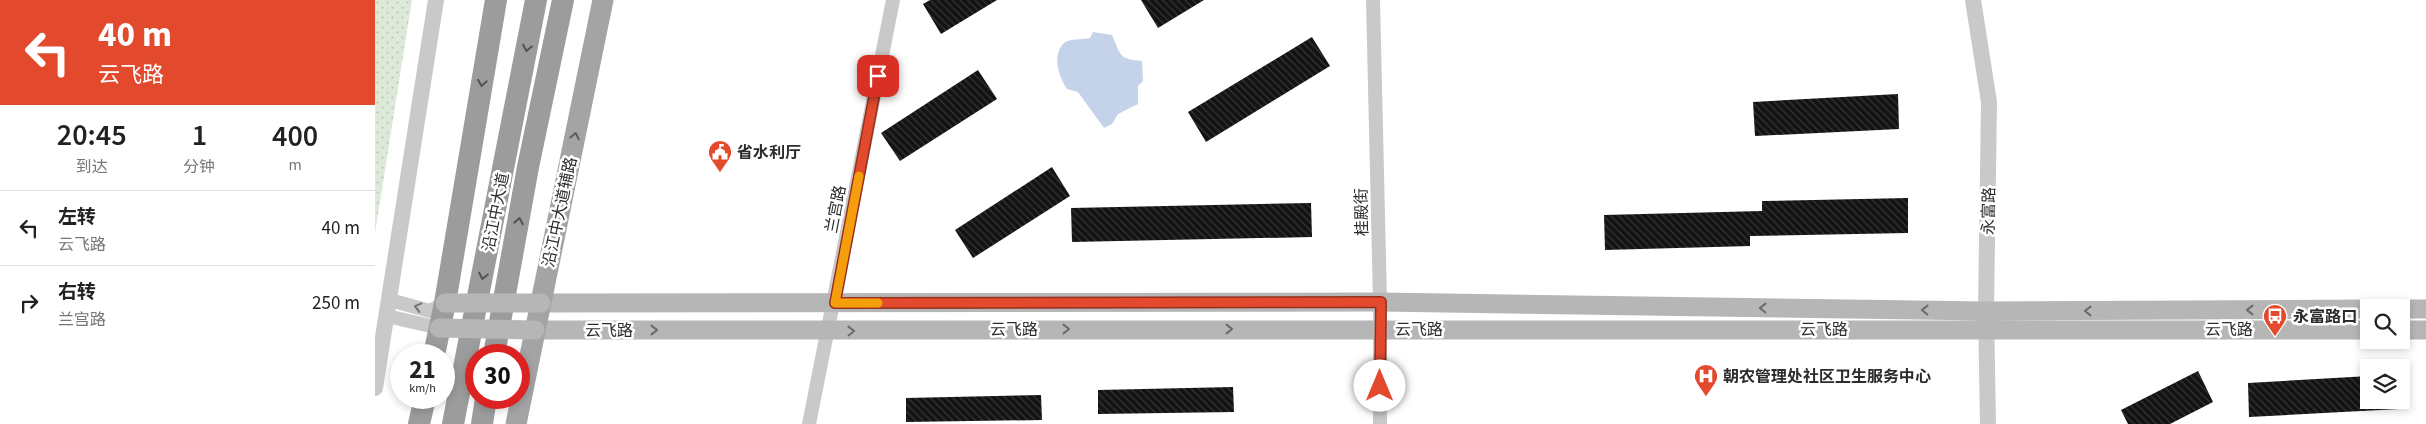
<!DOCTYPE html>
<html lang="zh">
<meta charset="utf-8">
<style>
:root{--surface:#fff;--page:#f2f2f2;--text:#222;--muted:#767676;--line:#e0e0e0}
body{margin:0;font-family:"Source Sans 3","Noto Sans SC",sans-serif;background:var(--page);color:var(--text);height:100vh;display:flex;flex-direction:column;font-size:19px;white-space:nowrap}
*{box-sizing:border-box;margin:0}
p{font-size:16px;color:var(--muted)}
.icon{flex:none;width:28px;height:28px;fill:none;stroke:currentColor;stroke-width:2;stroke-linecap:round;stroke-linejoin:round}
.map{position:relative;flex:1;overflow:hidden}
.sheet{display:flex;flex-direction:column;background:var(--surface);width:375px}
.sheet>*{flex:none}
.banner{background:#e34a2d;color:#fff;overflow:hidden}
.controls{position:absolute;left:1985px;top:299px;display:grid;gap:10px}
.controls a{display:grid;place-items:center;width:50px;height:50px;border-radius:0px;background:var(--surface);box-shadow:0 2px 8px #0003;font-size:25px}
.speed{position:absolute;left:15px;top:344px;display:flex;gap:10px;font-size:25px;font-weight:700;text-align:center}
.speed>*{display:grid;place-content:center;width:65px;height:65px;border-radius:50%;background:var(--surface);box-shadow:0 2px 8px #0003;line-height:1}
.speed small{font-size:12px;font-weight:400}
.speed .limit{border:8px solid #d22;background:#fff;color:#111}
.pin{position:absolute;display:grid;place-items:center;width:42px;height:42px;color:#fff;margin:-21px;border-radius:10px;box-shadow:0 2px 8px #0006}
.me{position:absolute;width:55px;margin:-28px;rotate:0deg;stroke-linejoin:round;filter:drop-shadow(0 0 4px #0008)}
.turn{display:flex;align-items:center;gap:18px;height:105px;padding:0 15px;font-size:22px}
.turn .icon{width:65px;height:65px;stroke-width:2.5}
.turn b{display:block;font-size:35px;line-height:42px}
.eta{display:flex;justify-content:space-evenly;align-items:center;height:85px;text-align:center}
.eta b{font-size:30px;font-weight:600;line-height:35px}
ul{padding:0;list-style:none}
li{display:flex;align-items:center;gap:15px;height:75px;padding:0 15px;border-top:1px solid var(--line)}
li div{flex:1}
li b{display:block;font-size:19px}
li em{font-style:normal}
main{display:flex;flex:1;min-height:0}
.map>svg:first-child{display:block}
</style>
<main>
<section class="sheet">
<div class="banner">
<div class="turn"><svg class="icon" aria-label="left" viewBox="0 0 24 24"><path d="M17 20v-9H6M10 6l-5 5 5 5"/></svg><div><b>40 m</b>云飞路</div></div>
</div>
<div class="eta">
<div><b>20:45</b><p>到达</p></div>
<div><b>1</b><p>分钟</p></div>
<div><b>400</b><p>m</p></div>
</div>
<ul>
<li><svg class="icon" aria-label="left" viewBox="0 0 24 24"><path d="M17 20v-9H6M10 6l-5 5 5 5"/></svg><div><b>左转</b><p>云飞路</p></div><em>40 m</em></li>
<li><svg class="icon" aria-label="right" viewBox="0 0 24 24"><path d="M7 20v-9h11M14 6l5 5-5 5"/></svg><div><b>右转</b><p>兰宫路</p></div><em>250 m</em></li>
</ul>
</section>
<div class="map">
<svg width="2051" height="424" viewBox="0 0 2051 424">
<defs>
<pattern id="grass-dots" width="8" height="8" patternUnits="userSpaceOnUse" patternTransform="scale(1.25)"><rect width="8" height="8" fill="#deead9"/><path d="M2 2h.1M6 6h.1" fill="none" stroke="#bfc9ba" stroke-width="1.8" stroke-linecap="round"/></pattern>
<pattern id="building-back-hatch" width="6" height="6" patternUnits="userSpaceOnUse" patternTransform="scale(1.25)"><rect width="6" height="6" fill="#131313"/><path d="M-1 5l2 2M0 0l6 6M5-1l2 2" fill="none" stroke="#363636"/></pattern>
</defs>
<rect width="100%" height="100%" fill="#fff"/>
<path fill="url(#grass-dots)" d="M0,0H37L0,233Z"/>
<path fill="#c5d3ea" d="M718,32L737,35C746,56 744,59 767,61L768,81L763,86V104L743,114L737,124L729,128L703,92L692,89C684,77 677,56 688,44C693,38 707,40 715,38Z"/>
<path fill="url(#building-back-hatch)" d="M555,0H622L566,34L548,4Z
M766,0H829L783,28Z
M937,37L955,66L831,142L813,112Z
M603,70L622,99L525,161L506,133Z
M1523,94L1524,129L1380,136L1378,102Z
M677,167L695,196L598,258L580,230Z
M1533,198V233L1375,236V246L1230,250L1229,215L1387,211V201Z
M936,203L937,237L697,242L696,208Z
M1823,371L1838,402L1795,424H1753L1746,410Z
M1994,376V400H2023L2024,409L1874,417L1873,383Z
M858,387L859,412L723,414V390Z
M666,395L667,420L531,422V398Z"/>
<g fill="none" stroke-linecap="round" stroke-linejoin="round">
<path stroke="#c9c9c9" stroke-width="14" d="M998,0L1005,302V424
M15,300L55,311L70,303
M12,316L64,328
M434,424L518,0"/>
<path stroke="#c9c9c9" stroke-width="16" d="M1598,0L1614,102L1611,311L1613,424
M0,388L61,0"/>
<path stroke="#b6b6b6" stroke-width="19" d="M166,303L1005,302L1611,311L1994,309
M2026,309H2051
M160,330H1994
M2026,330H2051"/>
<path stroke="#a4a4a4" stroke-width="21" d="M141,424L228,0"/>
<path stroke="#9c9c9c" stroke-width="22" d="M59,355L70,303L121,0
M119,355L153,167L188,0
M44,424L50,398
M78,424L161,0
M107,424L111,398"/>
<path stroke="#b6b6b6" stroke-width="19" d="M70,303H166
M64,328L160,330"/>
</g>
<defs><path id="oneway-chevron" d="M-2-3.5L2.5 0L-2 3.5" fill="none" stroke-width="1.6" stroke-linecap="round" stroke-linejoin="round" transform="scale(1.25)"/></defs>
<g stroke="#535353">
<use href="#oneway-chevron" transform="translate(152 48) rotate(101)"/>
<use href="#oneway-chevron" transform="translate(107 83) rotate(99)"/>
<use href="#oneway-chevron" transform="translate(144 221) rotate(-80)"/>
<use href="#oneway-chevron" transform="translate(108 276) rotate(101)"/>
</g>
<use stroke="#5c5c5c" href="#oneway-chevron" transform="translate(200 136) rotate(-78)"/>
<use stroke="#737373" href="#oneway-chevron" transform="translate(43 307) rotate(-165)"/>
<g stroke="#6a6a6a">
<use href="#oneway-chevron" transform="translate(1388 308) rotate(-179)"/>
<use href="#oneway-chevron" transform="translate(1550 310) rotate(-179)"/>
<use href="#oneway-chevron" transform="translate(1875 310) rotate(180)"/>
<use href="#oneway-chevron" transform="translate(1713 311) rotate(180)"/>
<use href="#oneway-chevron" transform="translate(691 329)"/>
<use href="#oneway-chevron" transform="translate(854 329)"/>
<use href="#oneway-chevron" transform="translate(279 330)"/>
<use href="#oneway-chevron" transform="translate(476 331) rotate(-1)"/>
</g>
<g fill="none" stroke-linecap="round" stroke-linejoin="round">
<g stroke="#94301d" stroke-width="12">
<path id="route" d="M503,76L460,303L1006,302L1005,386"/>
</g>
<use href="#route" stroke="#e34a2d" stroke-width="9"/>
<path stroke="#f59e0b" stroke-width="9" d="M484,176L460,303H503"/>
</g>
<defs>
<g id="civic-pin" transform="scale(1.25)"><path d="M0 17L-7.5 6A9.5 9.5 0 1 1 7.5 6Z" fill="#e34a2d" stroke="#fff"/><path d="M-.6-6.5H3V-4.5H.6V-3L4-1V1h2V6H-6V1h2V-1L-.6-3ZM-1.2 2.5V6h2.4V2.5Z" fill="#fff"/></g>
<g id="bus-pin" transform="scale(1.25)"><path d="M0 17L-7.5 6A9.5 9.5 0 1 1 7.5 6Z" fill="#e34a2d" stroke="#fff"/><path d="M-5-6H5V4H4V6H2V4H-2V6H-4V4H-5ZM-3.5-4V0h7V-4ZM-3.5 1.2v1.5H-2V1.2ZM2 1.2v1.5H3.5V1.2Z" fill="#fff"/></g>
<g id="hospital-pin" transform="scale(1.25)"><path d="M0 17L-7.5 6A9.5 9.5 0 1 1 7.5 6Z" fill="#e34a2d" stroke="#fff"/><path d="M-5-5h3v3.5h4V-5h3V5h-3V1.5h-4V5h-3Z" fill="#fff"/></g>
</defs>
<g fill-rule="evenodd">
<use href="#civic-pin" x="345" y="152"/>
<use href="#bus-pin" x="1900" y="316"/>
<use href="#hospital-pin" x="1331" y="376"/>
</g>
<g text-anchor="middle" stroke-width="5" stroke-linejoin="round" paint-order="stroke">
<g font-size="16" font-weight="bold" fill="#2c2c2c" stroke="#fff" text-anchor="start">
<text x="362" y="158">省水利厅</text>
<text x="1918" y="322">永富路口</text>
<text x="1348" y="382">朝农管理处社区卫生服务中心</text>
</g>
<g font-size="16" fill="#2c2c2c" stroke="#fff">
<text transform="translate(460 209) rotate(-79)" y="6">兰宫路</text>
<text transform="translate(1613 211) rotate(-89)" y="6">永富路</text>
<text transform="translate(120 212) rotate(-79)" y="6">沿江中大道</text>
<text transform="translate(184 212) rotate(-78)" y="6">沿江中大道辅路</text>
<text transform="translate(986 212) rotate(-91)" y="6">桂殿街</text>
<text x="639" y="335">云飞路</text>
<text x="1044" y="335">云飞路</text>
<text x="1449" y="335">云飞路</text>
<text x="1854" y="335">云飞路</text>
<text x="234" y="336">云飞路</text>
</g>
</g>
</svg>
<div class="controls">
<a><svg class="icon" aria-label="search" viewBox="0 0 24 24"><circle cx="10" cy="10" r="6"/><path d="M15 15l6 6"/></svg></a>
<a><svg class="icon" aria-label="layers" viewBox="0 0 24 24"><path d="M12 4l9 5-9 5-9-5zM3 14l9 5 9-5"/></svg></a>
</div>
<div class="speed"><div>21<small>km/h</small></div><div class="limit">30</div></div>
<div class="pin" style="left:503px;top:76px;background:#d93025"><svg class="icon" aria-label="arrive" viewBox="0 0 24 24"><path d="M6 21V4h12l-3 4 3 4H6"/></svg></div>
<svg class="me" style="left:1005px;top:386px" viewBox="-20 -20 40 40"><circle r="19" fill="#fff"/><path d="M0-13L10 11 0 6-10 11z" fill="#e34a2d"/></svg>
</div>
</main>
